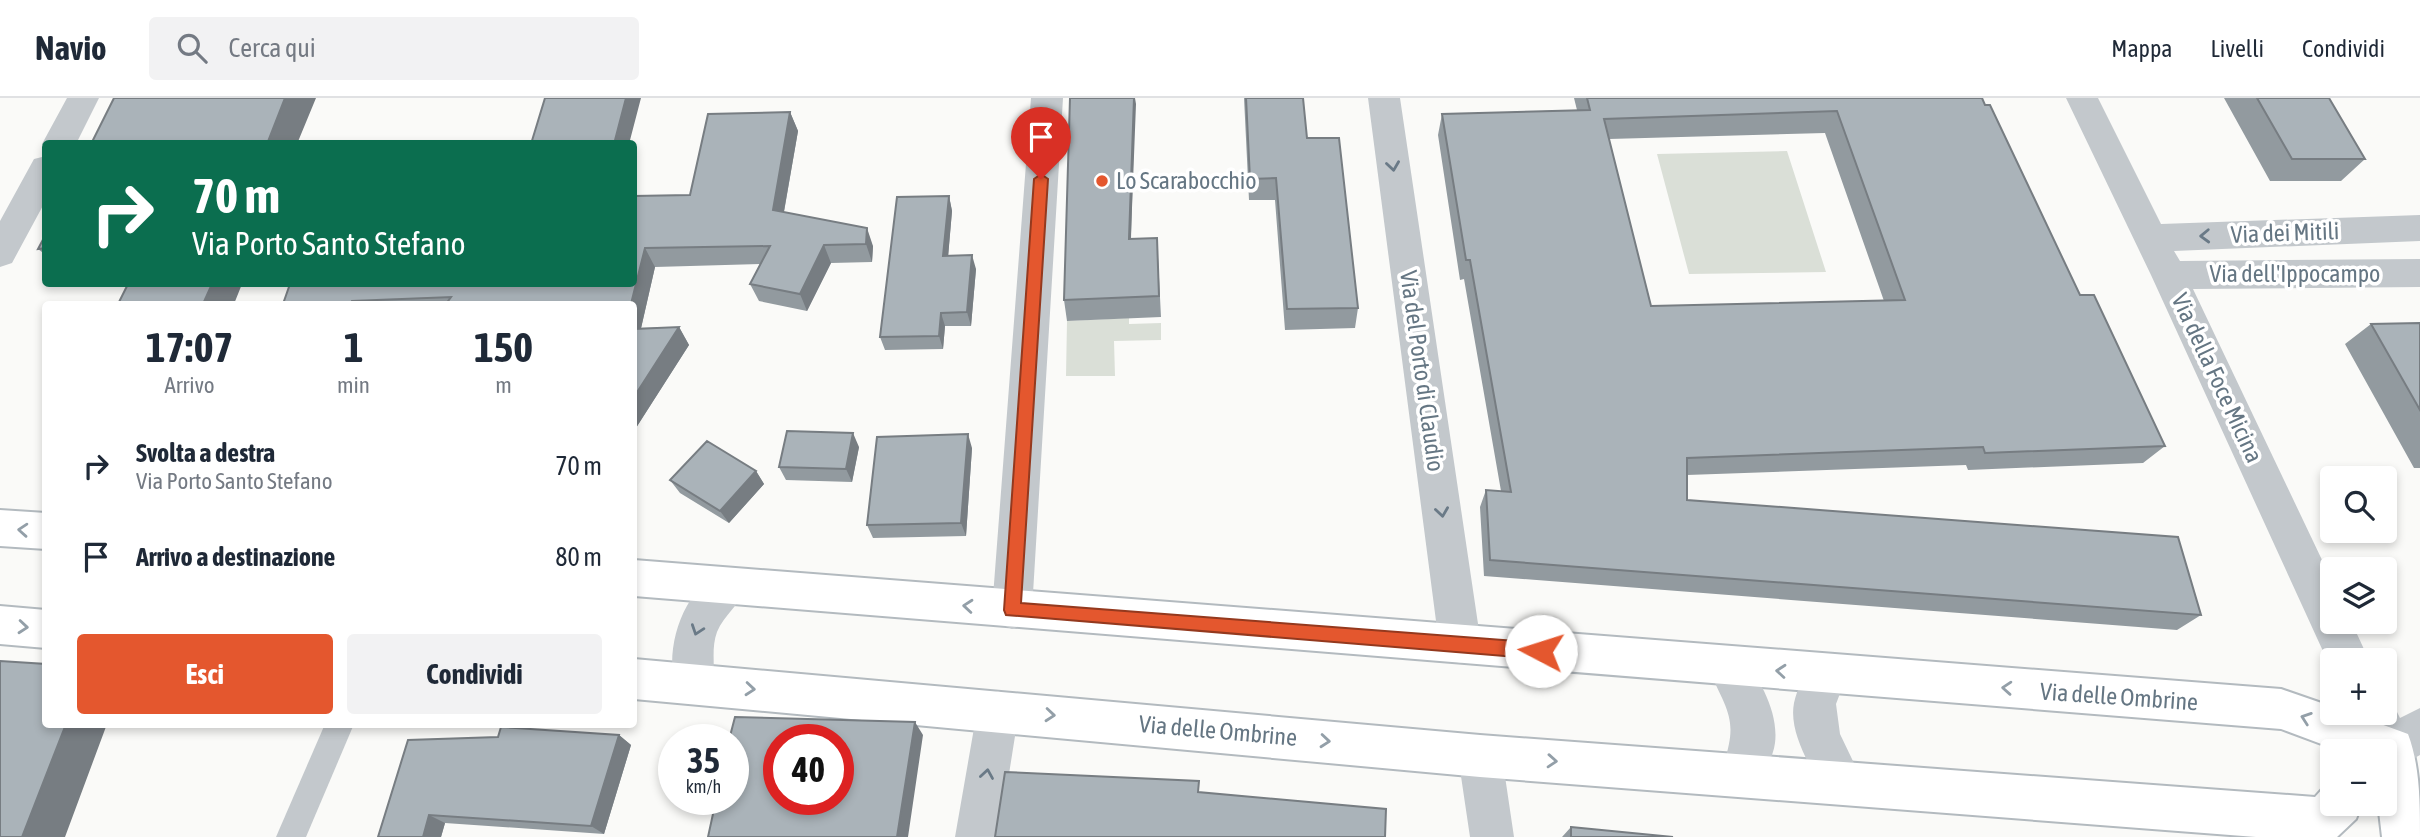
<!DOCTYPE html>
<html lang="it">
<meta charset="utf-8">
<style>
:root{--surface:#fff;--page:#f2f2f3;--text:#1f2937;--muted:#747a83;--line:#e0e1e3;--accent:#e4572e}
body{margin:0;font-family:"Asap Condensed",sans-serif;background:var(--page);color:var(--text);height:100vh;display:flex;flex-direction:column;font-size:26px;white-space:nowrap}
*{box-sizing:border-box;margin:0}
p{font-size:23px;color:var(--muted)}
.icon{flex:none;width:38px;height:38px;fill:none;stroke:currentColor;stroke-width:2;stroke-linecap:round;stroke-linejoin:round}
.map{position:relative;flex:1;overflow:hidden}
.details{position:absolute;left:42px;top:203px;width:595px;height:427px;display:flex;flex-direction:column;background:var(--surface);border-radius:7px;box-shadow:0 4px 10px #0003}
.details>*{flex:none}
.top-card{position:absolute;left:42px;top:42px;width:595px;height:147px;border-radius:7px;box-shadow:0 4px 10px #0003;background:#0b6e4f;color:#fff;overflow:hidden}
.controls{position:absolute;left:2320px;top:368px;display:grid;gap:14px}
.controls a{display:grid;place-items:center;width:77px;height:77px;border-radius:7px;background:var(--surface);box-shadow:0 4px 10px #0003;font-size:35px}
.speed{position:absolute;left:658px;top:626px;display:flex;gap:14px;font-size:35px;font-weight:700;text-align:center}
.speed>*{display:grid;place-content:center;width:91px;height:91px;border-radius:50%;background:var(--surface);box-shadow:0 4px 10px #0003;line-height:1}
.speed small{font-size:18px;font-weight:400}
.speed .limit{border:10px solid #d22;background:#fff;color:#111}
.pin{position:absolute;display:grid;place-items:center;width:60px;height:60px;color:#fff;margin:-72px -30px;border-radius:50% 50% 50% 0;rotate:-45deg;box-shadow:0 0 7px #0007}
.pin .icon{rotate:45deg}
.me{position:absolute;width:77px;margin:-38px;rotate:275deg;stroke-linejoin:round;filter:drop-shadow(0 0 5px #0008)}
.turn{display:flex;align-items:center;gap:24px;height:147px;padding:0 35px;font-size:32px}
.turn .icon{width:91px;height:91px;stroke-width:2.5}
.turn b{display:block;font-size:49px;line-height:60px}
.eta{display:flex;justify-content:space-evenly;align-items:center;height:119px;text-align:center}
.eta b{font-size:42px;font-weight:700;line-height:49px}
.primary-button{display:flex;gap:14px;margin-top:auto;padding:14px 35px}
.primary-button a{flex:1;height:80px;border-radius:7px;background:var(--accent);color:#fff;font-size:28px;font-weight:700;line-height:80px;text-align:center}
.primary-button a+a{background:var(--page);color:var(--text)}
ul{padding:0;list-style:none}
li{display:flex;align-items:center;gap:21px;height:91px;padding:0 35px}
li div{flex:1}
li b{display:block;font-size:26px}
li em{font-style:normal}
header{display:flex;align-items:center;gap:42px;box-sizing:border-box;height:98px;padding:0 35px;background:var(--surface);border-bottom:2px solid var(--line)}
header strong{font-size:33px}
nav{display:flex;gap:38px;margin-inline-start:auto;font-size:24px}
.search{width:490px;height:63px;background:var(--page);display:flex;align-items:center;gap:18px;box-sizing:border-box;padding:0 24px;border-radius:7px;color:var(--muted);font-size:26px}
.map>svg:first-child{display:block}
</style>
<header>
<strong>Navio</strong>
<div class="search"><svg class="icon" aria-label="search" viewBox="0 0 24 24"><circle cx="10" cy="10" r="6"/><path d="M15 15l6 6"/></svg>Cerca qui</div>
<nav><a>Mappa</a><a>Livelli</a><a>Condividi</a></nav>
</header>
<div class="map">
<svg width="2420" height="739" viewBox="0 0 2420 739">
<rect width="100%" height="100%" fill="#fafaf8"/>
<path fill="#dadfd7" d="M1787,53L1826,174L1689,176L1657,56Z
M1129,220V226L1161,225V242L1114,243L1115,278H1066L1067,223Z"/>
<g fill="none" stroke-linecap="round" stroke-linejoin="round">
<g stroke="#b3babf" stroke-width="4">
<path id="secondary" d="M0,412L46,415V451L0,448Z
M634,462L2281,591L2333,609V614H2348L2408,636C2420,668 2420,704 2420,739H2382L2378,705H2385V653H2340L2281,631L634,498Z
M0,508L46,512V550L0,546Z
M634,561L1480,637L2315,699L2324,689L2333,686V705H2362L2356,721L2337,739H2256L1480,679L634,601Z"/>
</g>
<path fill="#c3c8cc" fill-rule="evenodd" d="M325,626H354L306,739H276Z"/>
<path fill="#c3c8cc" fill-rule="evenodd" d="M67,0H99L76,46H46V51L42,46Z
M1031,0H1063L1032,512L1026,525L1012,531L998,525L992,512Z
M1368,0H1400L1481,546L1475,560L1460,565L1445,560L1439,546Z
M2066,0H2098L2161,126L2420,117V143L2174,153L2180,163L2420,161V189L2193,191L2333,485V523H2351L2369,562H2333V575L2151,177Z
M46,58V102L12,165L0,169V123L34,61Z
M728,470L742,475L748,488C741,505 724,517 717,534C709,556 719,578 709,600L694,606L679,600C660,557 682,487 728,470Z
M1728,548L1743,554C1758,582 1779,612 1775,645C1773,660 1763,677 1757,691L1742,697L1727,691L1720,676C1740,622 1729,617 1707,568L1713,554Z
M1826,557L1841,563L1847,577L1836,606L1840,636L1863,684L1856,699L1841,706L1826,699C1813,672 1788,636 1794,605C1797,591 1805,576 1811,563Z
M998,593L1013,599L1019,613L999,739H955L977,613L983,599Z
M2385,598L2390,600L2400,620L2420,610V657L2393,672L2385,669V653H2371L2354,614H2385Z
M1480,637L1495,643L1502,658L1514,739H1470L1458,658L1465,643Z"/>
<use href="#secondary" fill="#fff" fill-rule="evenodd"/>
</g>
<path fill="#929a9f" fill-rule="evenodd" d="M1070,0H1135L1131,141L1157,140L1161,219L1067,223L1064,202Z
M1244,0H1303L1307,40L1358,210L1355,230L1285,232L1275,102H1249Z
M1574,0H1982L2080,197L2165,348L2143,365L1968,372L1966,367L1687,377V402L2201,517L2177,532L1484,478L1480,409L1486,392L1501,393L1464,181L1460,182L1438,37L1442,16L1577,12ZM1825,35L1884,203L1651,208L1609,41Z
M2224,0H2329L2365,61L2341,83H2270Z
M790,14L798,33L784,114L873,148L872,164L831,165L807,213L759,203L750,186L760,166L655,169L641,230L679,229L689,247L634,333V206H283L634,98L690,97Z
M949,98L952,113L948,158L976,171L971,228H945L943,251L885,252L880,239Z
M46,136V157L38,151Z
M2420,225V370H2414L2345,246L2371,226Z
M859,349L852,384L786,382L779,369Z
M972,350L966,438L873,440L867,427Z
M756,373L764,386L729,425L680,395L670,382Z
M619,637L631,647L604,736L445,725L441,739H378Z
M1571,729L1673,739H1562Z"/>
<path fill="#777d82" d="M285,0H316L297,46H267Z
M626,0H641L629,46H614Z
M1134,0H1135L1136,6L1130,162L1129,141Z
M790,14L798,33L781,130L773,112Z
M949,98L952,113L947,172L943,158Z
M867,130L873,148L872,164L866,146Z
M824,147L831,165L807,213L800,196Z
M645,150L655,169L637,248L634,243V206H631Z
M972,157L976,171L971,228L967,214Z
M212,186H242L234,206H203Z
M941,215L945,228L943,251L939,238Z
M679,229L689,247L634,333V299Z
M853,335L859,349L852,384L846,371Z
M968,336L972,350L966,438L961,425Z
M756,373L764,386L729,425L720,413Z
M915,624L923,637L908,739H897Z
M66,626H107L65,739H22Z
M619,637L631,647L604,736L591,728Z
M429,717L445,725L441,739H423Z"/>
<path fill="#aab3b9" stroke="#777d82" stroke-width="2" fill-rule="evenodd" d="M114,0H285L267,46H91Z
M545,0H626L614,46H531Z
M1070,0H1134L1129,141L1157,140L1159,198L1064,202Z
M1246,0H1303L1307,40H1339L1358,210L1287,211L1276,80L1250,81Z
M1587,0H1982L1985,7H1990L2080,197H2094L2165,348L1985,355L1983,349L1687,360V402L2178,439L2201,517L1490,462L1486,392L1511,394L1470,162H1466L1442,16L1590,12ZM1837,13L1905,202L1651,208L1604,21Z
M2257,0H2329L2365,61H2292Z
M790,14L773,112L867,130L866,146L824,147L800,196L750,186L770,148L645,150L631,206H446L451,199L352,203L351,206H283L290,186H634V98L690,97L708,16Z
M949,98L943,158L972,157L967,214L941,215L939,238L880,239L897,99Z
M46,136V150L38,151Z
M128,186H212L203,206H118Z
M2420,225V312L2371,226Z
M679,229L634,299V231Z
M787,333L853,335L846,371L779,369Z
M968,336L961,425L867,427L877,339Z
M707,343L756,373L720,413L670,382Z
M0,563L46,566V626H66L22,739H0Z
M735,619L915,624L897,739H708L716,702H733V642H729ZM779,642H838V702H779Z
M501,629L619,637L591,728L429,717L423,739H378L408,642L498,639Z
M1005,674L1199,683L1198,694L1386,711L1385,739H995Z
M1571,729L1673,739H1571Z"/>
<defs><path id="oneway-chevron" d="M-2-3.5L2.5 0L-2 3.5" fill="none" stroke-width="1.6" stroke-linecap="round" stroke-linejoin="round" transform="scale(1.75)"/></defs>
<g stroke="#6a7a87">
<use href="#oneway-chevron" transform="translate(1393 68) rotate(82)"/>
<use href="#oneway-chevron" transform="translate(2205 138) rotate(178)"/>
<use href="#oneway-chevron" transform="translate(1442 414) rotate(82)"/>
<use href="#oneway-chevron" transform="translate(697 532) rotate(109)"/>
<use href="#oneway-chevron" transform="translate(987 676) rotate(-81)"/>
</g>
<g stroke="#939fa8">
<use href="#oneway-chevron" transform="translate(23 432) rotate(-176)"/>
<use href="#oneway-chevron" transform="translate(968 508) rotate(-175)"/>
<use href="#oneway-chevron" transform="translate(23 529) rotate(5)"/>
<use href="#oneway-chevron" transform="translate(1781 573) rotate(-175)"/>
<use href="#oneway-chevron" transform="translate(2007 590) rotate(-176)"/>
<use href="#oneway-chevron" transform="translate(750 591) rotate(5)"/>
<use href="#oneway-chevron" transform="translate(1050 617) rotate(5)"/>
<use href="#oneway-chevron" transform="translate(2306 620) rotate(-161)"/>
<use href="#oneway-chevron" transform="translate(1325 643) rotate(5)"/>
<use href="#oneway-chevron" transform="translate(1552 663) rotate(4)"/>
</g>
<path fill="#e4572e" stroke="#94391e" stroke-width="2" d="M1041,76L1048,81L1021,505L1541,545L1547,547L1549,553L1547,558L1541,561L1006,517L1004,512L1034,81Z"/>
<circle fill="#e4572e" stroke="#fff" stroke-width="2.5" cx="1102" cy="83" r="7"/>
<g text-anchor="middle" stroke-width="7" stroke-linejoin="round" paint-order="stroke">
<g font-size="24" fill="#657683" stroke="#fff" text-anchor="start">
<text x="1116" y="91">Lo Scarabocchio</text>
</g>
<g font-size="24" fill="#657683" stroke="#fff">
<text transform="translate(2285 135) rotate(-2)" y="8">Via dei Mitili</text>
<text x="2295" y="184">Via dell'Ippocampo</text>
<text transform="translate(1422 273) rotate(82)" y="8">Via del Porto di Claudio</text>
<text transform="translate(2217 280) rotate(65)" y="8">Via della Foce Micina</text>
<text transform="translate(2119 599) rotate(4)" y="8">Via delle Ombrine</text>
<text transform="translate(1218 633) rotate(5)" y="8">Via delle Ombrine</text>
</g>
</g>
</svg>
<div class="controls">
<a><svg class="icon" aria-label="search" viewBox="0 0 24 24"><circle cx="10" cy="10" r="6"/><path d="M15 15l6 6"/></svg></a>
<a><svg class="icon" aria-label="layers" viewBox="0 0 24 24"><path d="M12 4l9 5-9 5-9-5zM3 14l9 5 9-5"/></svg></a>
<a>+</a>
<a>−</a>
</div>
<div class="speed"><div>35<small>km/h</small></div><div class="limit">40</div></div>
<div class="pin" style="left:1041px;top:81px;background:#d93025"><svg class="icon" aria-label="arrive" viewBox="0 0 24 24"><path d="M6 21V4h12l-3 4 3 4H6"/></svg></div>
<svg class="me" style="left:1541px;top:553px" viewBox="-20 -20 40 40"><circle r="19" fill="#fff"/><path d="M0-13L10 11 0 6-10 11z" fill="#e4572e"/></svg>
<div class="top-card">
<div class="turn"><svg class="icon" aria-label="right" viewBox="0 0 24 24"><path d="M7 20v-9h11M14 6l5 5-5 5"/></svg><div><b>70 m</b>Via Porto Santo Stefano</div></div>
</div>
<section class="details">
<div class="eta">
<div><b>17:07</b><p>Arrivo</p></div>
<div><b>1</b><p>min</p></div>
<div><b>150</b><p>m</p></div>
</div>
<ul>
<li><svg class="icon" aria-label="right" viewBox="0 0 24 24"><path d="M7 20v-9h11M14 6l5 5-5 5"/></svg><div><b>Svolta a destra</b><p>Via Porto Santo Stefano</p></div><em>70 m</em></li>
<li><svg class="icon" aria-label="arrive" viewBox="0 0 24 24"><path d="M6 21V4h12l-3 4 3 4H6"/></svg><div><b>Arrivo a destinazione</b></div><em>80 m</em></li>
</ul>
<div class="primary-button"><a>Esci</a><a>Condividi</a></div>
</section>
</div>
